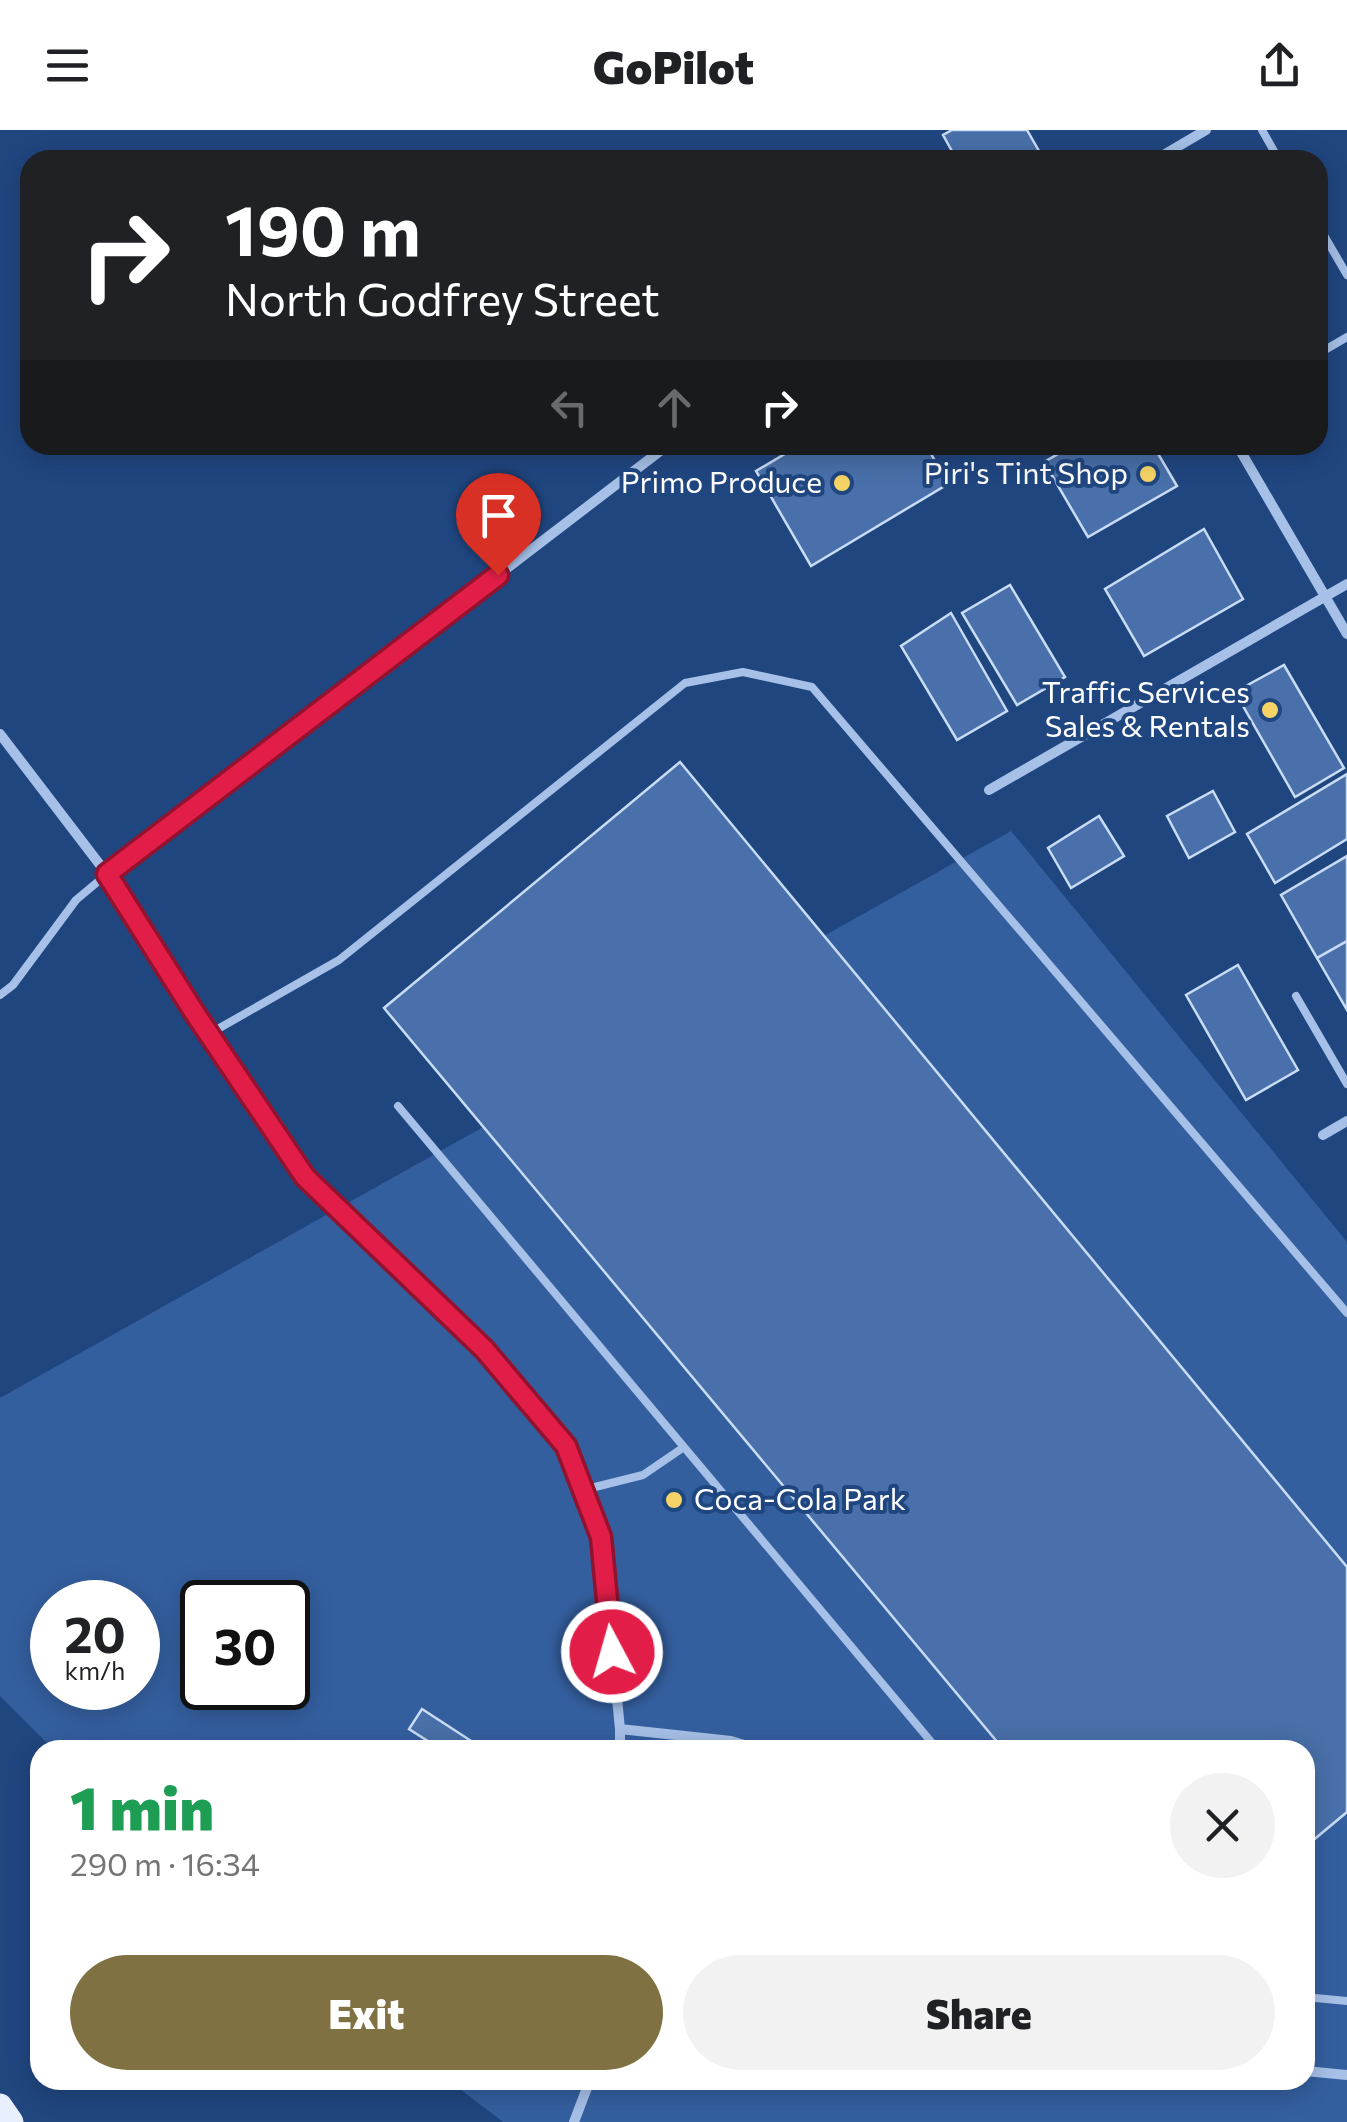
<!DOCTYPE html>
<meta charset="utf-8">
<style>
:root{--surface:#fff;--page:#f2f2f2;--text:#202124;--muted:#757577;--accent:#807142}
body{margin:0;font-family:Commissioner,sans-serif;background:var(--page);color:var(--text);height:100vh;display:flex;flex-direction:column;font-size:38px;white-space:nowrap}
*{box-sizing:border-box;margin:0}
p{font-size:32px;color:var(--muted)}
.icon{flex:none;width:55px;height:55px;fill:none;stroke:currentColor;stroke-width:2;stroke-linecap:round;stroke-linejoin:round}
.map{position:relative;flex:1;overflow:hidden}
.panel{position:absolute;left:30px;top:1610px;width:1285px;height:350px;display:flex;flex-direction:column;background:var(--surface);border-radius:30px;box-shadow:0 5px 25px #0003}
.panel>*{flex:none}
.top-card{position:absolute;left:20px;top:20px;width:1308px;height:305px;border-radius:30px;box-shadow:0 5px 25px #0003;background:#202124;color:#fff;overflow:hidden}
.speed{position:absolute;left:30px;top:1450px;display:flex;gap:20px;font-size:50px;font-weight:700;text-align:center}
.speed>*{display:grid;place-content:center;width:130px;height:130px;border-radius:50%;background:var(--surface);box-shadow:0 5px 25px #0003;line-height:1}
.speed small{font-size:25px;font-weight:400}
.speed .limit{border:5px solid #111;border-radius:15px;background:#fff;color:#111}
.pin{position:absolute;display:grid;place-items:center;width:85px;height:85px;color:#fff;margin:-102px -42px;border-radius:50% 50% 50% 0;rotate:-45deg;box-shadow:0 0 10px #0007}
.pin .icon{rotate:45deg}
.me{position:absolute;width:110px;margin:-55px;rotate:354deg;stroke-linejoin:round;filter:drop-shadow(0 0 8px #0008)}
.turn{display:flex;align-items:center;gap:35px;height:210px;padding:0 40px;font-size:45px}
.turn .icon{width:130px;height:130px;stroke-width:2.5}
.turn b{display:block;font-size:70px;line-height:85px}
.lanes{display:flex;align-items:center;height:95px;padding:0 40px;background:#0003;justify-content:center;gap:50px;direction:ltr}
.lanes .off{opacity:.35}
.round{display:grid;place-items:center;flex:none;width:105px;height:105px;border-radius:52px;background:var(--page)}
.head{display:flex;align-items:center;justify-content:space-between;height:170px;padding:0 40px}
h1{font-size:60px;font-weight:800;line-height:75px;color:#1e9e55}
.action{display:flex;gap:20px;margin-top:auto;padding:20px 40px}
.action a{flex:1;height:115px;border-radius:60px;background:var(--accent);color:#fff;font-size:40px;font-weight:800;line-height:115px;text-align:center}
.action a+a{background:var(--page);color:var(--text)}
header{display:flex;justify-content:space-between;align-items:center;height:130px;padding:0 40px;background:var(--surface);font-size:45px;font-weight:800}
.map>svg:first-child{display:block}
</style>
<header><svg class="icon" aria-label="menu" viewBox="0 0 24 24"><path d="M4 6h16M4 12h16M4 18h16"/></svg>GoPilot<svg class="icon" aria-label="share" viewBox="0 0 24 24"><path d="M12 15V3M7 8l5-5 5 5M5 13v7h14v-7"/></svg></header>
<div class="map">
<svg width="1347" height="1992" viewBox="0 0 1347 1992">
<rect width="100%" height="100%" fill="#204680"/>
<path fill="#345f9f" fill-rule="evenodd" d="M1011,701L1347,1112V1992H503L448,1950H1305V1620H54L0,1566V1268ZM52,1472H138V1558H52ZM202,1472H288V1558H202Z"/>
<path fill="#4970aa" stroke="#c9dcf6" stroke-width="2.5" d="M952,0H1027L1043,28L957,30L943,5Z
M800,315H926L948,354L811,436L756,341Z
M1074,315H1153L1177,356L1088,407L1044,332Z
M1204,399L1243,469L1144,526L1105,459Z
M1010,455L1065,547L1017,575L962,483Z
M951,483L1007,581L957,610L901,516Z
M1284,535L1344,638L1295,667L1235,562Z
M680,632L1347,1437V1682L1305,1717V1620H1004L384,878Z
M1347,644V709L1275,753L1247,704Z
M1213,661L1235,702L1189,728L1167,686Z
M1099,686L1124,726L1071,758L1048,718Z
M1347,726V811L1317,828L1281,765Z
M1347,811V880L1317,828Z
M1238,835L1298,940L1246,970L1186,865Z
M422,1579L485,1620H442L409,1599Z"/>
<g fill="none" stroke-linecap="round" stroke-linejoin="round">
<path stroke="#a6c0e8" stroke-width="8" d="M1262,0L1279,30
M1318,95L1347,145
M1318,224L1347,207
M0,865L13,855L76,770L107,744
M1296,866L1347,954
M209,904L339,830L685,553L743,542L812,557L1347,1183
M398,976L938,1620
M583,1360L643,1345L684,1317
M1305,1867L1347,1871"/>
<path stroke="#a6c0e8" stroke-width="10" d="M1155,30L1206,0
M1237,315L1347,504
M0,604L107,744L194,882L305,1047L484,1219L566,1316L601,1407L620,1599
M989,660L1347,454
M107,744L668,315
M1323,1005L1347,991
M620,1620V1599L731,1611L761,1620
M1305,1941L1347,1945
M574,1992L590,1950"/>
<path stroke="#e8effe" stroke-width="25" d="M0,1976L11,1992"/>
</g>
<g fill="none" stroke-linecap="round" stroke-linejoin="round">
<g stroke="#92132f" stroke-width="25">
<path id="route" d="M498,445L107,744L194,882L305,1047L484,1219L566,1316L601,1407L612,1522"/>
</g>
<use href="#route" stroke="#e11d48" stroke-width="18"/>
</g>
<g fill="#f5d366" stroke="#204680" stroke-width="4">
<circle cx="1148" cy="344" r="10"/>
<circle cx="842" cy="353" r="10"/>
<circle cx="1270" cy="580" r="10"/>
<circle cx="674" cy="1370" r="10"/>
</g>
<g text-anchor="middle" stroke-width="8" stroke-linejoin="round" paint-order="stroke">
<g font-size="30" fill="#fff" stroke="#204680" text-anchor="end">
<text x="1128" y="354">Piri's Tint Shop</text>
<text x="822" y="363">Primo Produce</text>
<text x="1250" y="573">Traffic Services<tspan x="1250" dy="34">Sales &amp; Rentals</tspan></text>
<text x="694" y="1380" text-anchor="start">Coca-Cola Park</text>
</g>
</g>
</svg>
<div class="speed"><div>20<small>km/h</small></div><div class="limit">30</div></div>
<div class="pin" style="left:498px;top:445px;background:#d93025"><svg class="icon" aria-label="arrive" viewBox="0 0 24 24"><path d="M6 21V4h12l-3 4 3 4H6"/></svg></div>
<svg class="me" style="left:612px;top:1522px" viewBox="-20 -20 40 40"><circle r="17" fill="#e11d48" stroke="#fff" stroke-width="3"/><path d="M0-11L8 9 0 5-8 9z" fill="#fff"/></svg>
<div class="top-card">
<div class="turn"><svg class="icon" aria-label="right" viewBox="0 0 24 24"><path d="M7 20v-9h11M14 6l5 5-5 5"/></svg><div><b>190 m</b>North Godfrey Street</div></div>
<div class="lanes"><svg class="icon off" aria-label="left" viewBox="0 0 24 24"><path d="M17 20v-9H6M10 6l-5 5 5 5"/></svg><svg class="icon off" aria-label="ahead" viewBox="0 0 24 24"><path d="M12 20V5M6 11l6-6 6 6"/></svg><svg class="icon" aria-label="right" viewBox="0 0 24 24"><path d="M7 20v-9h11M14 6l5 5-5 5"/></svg></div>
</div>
<section class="panel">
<div class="head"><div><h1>1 min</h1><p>290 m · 16:34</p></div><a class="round"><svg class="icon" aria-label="close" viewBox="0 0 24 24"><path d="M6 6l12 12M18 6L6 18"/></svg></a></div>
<div class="action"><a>Exit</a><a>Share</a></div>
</section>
</div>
